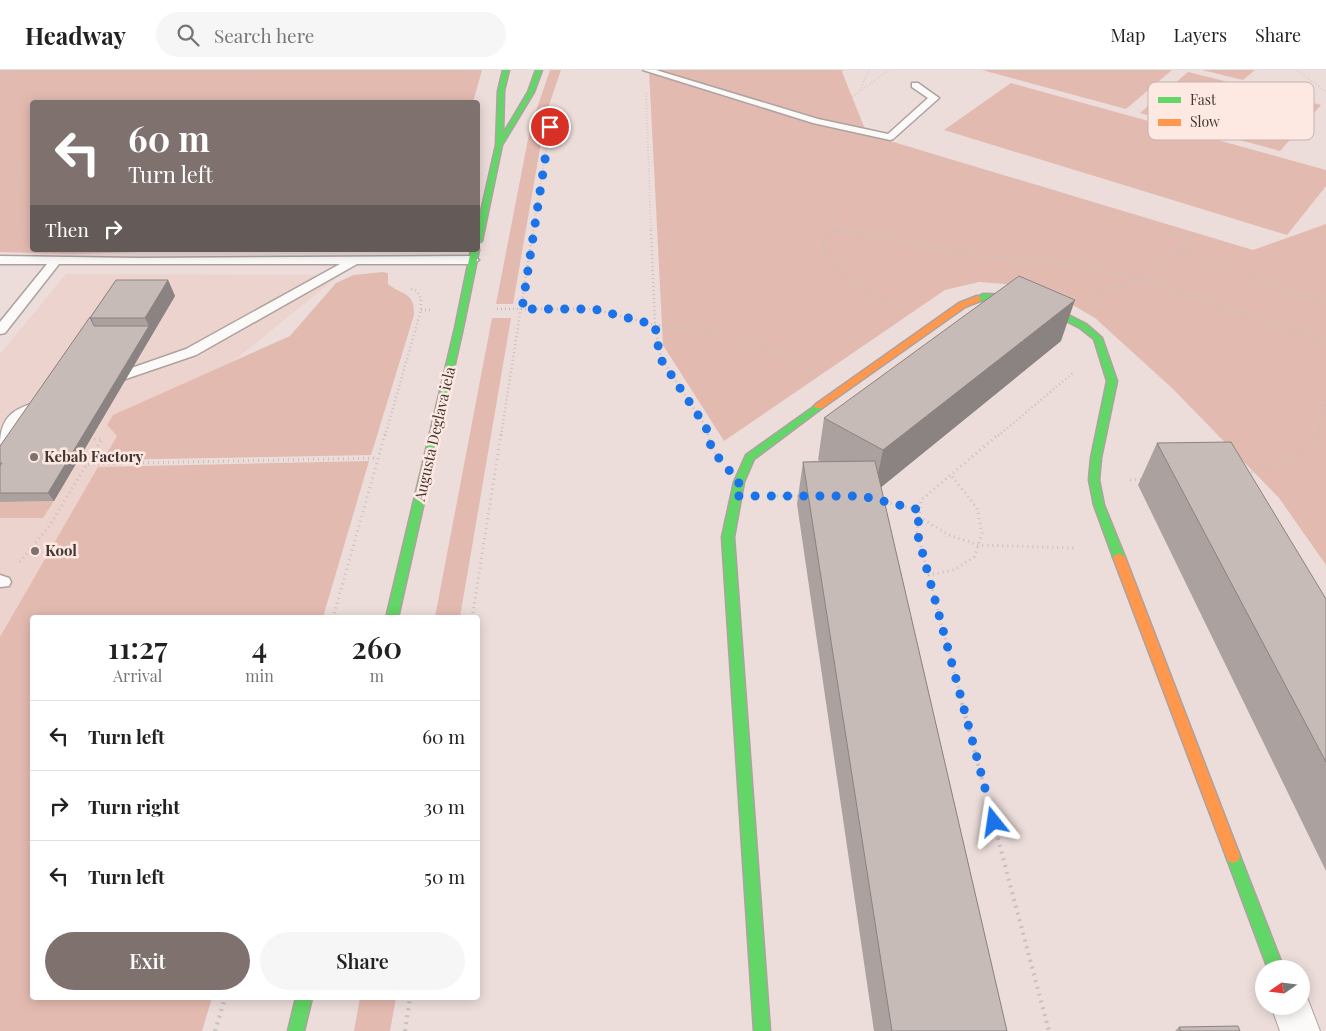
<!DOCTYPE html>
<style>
:root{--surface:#fff;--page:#f6f6f6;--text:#222;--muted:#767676;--line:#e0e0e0;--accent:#7e716e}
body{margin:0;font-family:"Playfair Display",serif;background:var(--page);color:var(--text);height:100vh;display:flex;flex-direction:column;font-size:19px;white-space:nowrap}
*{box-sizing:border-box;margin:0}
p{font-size:16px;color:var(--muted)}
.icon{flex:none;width:28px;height:28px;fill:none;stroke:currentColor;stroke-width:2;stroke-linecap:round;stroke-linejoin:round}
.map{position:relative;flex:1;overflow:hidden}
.panel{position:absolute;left:30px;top:545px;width:450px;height:385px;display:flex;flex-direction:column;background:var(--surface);border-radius:5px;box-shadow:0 2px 12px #0003}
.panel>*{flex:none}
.top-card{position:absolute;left:30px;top:30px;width:450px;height:152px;border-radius:5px;box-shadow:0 2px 12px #0003;background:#7e716e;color:#fff;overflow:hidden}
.needle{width:32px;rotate:256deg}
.controls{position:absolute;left:1255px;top:890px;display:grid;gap:10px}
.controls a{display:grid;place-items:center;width:55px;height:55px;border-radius:50%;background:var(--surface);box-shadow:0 2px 12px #0003;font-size:25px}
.pin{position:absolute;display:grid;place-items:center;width:42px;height:42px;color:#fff;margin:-21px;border:2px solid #fff;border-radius:50%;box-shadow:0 1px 5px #0007}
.me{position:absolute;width:55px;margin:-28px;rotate:345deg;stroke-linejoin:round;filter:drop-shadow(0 0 4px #0008)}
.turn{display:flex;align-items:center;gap:18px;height:105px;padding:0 15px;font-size:22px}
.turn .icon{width:65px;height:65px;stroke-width:2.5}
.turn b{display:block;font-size:35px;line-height:42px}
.then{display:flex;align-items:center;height:48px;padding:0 15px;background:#0003;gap:10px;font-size:19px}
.eta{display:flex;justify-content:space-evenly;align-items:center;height:85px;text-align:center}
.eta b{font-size:30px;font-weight:600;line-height:35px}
.primary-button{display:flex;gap:10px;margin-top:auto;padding:10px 15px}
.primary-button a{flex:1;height:58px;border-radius:30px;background:var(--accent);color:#fff;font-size:20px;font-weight:600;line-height:58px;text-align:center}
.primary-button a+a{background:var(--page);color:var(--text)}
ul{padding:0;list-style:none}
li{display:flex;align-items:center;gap:15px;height:70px;padding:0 15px;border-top:1px solid var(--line)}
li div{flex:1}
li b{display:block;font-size:19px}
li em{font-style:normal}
header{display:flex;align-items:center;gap:30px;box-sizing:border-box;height:70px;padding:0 25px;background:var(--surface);border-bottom:1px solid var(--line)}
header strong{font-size:24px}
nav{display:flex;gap:28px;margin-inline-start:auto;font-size:18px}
.search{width:350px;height:45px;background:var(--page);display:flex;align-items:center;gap:12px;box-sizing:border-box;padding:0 18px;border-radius:28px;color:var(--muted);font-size:19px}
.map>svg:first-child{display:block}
</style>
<header>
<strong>Headway</strong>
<div class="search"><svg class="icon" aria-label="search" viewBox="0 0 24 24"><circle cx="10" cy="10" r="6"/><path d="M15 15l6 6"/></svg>Search here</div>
<nav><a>Map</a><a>Layers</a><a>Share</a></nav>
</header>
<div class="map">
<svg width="1326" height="961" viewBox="0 0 1326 961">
<rect width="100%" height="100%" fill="#ecddda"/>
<path fill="#edd3cd" d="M66,204L340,205L138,368L0,594V284Z"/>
<path fill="#e3bab0" d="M0,0H482L473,32H32V180H209L70,184L0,182Z
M550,0H561L546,44L513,234H496L530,59Z
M649,0H843L842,2L867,64L1253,180L1326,154V495L1279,428L1173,319L1095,248L1042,217L979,212L945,220L724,371L663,275Z
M982,0H1172L1126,39Z
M1202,0H1255L1243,10Z
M1188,2L1321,35L1280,81L1140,43Z
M1011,13L1326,100V116L1287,165L944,60Z
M382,202L388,203V214C403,226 415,222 414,245L371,385L103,390L117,366L107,355L113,345L290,266L336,213L354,205Z
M492,248H511L460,547H435Z
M369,391L323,547L32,548V928H212L202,961H0V567L98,397Z
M54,431L43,448H0V432Z
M360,928H396L390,961H354Z"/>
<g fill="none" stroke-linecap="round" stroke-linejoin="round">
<g stroke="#ada2a0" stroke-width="3">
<path id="lane" d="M643,0H656L818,49L888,64L928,28L912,17V13H918L939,28L893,69L890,70L813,53Z
M0,186L139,188L473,186L479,190L473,194H357L196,285L108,315L103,314L101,311L103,308L186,279L340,194H59L5,263L0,264V252L47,194H0Z
M45,330L50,331L52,334L50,337L24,346L5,373L0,375C0,343 18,337 45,330Z
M0,505L9,508L11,512L9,516L0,517Z"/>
</g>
<g stroke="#ada2a0" stroke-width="2">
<path id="street" d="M1301,921L1305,922L1320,961H1280L1271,936H1301Z"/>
</g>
<g stroke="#ada2a0" stroke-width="3">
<path id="fast" d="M503,0H509L504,21L503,64L528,22L536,0H542L534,22L502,75L482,171L478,173V155L496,75L498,21Z
M478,178L479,180L463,258L398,548H386L455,258L471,180H478Z
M983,224L1017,225L1041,231L1086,254L1102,268L1117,311L1101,388L1099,410L1104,435L1125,487L1123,490L1119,491L1113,487L1094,435L1089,410L1091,388L1107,311L1094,269L1080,258L1035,235L1017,231L984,230L977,232L973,229Z
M819,333L822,334L824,336L822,338L754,389L744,412L734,467L770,961H754L722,467L734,412L746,385Z
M1233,779L1238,781L1240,786L1284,899H1268L1226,786L1228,781Z
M296,928H312L304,961H288Z"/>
</g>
<g stroke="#ada2a0" stroke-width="3">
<path id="slow" d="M977,226L980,227V231L965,237L822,338H816L814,336L816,334L959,233Z
M1119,483L1125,487L1240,786L1238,791L1233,793L1228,791L1226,786L1113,487Z"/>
</g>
<path stroke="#c6c0be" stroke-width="2" stroke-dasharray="0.5 2.5" stroke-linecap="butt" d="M1297,0L1326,22
M0,9L10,37L22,143L18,161
M860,20L869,0
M646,23L651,161
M211,32L256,0
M845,32L889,0
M773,65L783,82L814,101L826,119L833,136V161
M914,81L1052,120L1169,161
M834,160L841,161
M533,161L551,48"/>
<path stroke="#c6c0be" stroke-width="2.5" stroke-dasharray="1 3" stroke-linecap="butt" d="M651,160L655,255L661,288L706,357L708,366
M834,160L822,174C837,209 869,224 902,240
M834,160L888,167L973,186L1050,190L1105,200L1139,208L1326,273
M17,164L18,160
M1180,181L1326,233
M1090,226L1139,208L1162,191L1180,181L1188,168L1166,160
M497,239H593L655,255L682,257L728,266L776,282L812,301
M421,240H430
M385,366L421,240V229L417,221L410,218
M501,366L533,160
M998,366L1074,302
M1317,366L1326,330"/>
<path stroke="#c6c0be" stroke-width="3" stroke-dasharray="1 4" stroke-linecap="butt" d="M708,364L712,380L715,383
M88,394L378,388
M1247,404C1266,397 1312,386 1317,364
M1130,410L1144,409
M772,426H801
M881,431L920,440
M919,447L949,465L978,475L1077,478
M20,492L50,455L102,369H86
M928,505L954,500L974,487L982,463L977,438L951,405
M333,548L385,364
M472,548L501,364
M961,627L917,462L921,430L999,364"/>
<path stroke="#c6c0be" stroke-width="4" stroke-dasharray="2 5" stroke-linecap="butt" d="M960,626L1049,961
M215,961L225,928
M405,961L410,928"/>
<use href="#lane" fill="#fcfaf9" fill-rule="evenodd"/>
<use href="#street" fill="#fcfaf9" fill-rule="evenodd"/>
<use href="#fast" fill="#63d668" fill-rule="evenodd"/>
<use href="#slow" fill="#ff974d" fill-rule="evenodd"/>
</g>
<path fill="#aba19e" d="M116,210H168L175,226L54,431L0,432V376Z
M1061,271L881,417L1007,961H874L797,434L803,392L820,391L818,390L824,348Z
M1157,373L1326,529V801L1138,415Z
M1179,957L1240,961H1175Z"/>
<path fill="#8b8381" d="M168,210L175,226L54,431L48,423L149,256L145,248Z
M1075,230L1061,271L874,423L883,380Z"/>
<path fill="#c7bbb8" stroke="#8b8381" d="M1019,206L1075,230L883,380L824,348Z
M116,210H168L145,248H90Z
M90,247L94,256H149L48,423H0V396L2,393H0V376Z
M1231,372L1326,529V692L1157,373Z
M875,391L1007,961H892L803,392Z
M1238,956L1240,961H1181L1179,957Z"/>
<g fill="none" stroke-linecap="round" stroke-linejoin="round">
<path stroke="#1a73e8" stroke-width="9" stroke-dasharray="0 16.2" d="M550,57L522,239H594L655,255L660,288L706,357L712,380L739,412L736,426H862L920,440L917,462L994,752"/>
</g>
<g fill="#7e716e" stroke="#fee8e2" stroke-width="2">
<circle cx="34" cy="387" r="5"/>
<circle cx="35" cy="481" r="5"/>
</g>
<g text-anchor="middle" stroke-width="5" stroke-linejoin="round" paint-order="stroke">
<g font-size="15" fill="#423734" stroke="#fee8e2">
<text transform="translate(435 364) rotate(-77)" y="5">Augusta Deglava iela</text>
</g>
<g font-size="15" font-weight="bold" fill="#423734" stroke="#fee8e2" text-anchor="start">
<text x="44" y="392">Kebab Factory</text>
<text x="45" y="486">Kool</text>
</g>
</g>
<rect x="1148" y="12" width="166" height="58" rx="8" fill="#fee8e2" stroke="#c6b3ae" stroke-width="1"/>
<rect x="1158" y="27" width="23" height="6" fill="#63d668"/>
<rect x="1158" y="49" width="23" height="7" fill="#ff974d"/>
<g font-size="14" fill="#423734">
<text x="1190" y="35">Fast</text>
<text x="1190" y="57">Slow</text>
</g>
</svg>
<div class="controls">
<a><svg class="needle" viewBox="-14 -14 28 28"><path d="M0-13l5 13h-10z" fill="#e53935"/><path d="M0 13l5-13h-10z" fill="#767676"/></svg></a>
</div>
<div class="pin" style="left:550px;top:57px;background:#d93025"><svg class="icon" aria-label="arrive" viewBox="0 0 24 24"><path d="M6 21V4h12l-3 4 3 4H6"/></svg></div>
<svg class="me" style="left:994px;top:752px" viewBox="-20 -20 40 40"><path d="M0-17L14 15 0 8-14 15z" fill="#1a73e8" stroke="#fff" stroke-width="4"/></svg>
<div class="top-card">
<div class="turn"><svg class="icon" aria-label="left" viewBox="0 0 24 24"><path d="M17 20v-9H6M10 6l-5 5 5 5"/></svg><div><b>60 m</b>Turn left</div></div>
<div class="then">Then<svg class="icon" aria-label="right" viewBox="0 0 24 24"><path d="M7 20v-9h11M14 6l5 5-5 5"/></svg></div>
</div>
<section class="panel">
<div class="eta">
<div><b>11:27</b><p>Arrival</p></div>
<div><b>4</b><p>min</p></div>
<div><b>260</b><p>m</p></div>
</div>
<ul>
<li><svg class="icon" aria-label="left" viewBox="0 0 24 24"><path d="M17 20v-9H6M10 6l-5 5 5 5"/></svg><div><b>Turn left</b></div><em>60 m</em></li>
<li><svg class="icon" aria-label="right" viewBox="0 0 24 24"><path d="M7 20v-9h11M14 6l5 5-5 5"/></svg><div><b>Turn right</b></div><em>30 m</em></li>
<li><svg class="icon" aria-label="left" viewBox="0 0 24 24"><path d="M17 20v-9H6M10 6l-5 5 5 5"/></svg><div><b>Turn left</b></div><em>50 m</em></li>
</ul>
<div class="primary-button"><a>Exit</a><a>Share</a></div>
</section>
</div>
